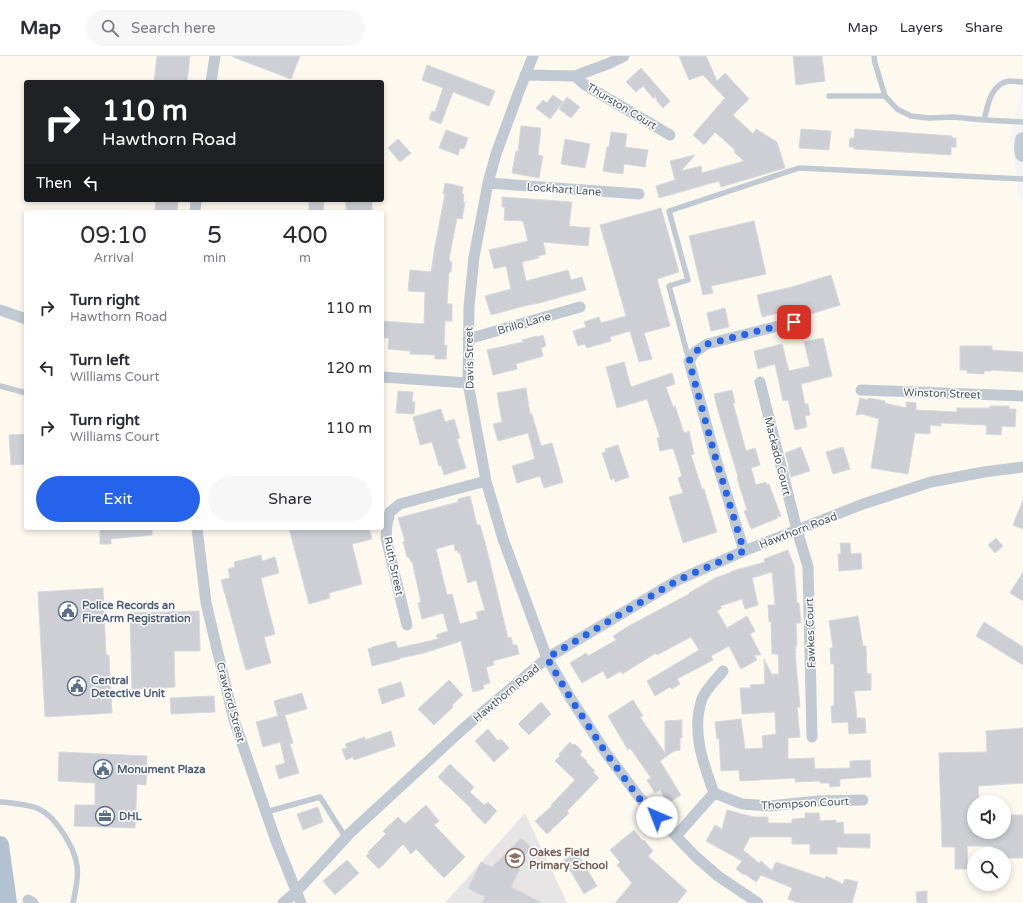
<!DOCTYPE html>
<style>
:root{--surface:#fff;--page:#f7f7f7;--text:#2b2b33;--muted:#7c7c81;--line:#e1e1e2;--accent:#2563eb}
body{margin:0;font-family:"Varela Round",sans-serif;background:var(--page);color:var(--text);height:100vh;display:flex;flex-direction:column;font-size:15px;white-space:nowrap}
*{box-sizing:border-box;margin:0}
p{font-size:13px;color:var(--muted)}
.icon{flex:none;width:22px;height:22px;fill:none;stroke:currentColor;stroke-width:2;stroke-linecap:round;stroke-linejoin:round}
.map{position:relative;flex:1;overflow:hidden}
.sheet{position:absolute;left:24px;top:154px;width:360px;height:320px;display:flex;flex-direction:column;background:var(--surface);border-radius:4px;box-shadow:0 2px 6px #0003}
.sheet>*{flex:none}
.banner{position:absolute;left:24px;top:24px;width:360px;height:122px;border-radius:4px;box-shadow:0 2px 6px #0003;background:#202124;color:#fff;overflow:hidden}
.buttons{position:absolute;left:967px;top:739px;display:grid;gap:8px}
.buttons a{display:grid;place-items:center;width:44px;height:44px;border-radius:50%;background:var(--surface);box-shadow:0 2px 6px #0003;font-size:20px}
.pin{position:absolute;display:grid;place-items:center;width:34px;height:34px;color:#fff;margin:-17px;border-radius:8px;box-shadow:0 2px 6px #0006}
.me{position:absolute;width:44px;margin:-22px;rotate:316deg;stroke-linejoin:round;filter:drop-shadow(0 0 3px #0008)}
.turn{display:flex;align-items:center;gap:14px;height:84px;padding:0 12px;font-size:18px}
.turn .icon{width:52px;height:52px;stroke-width:2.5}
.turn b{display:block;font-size:28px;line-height:34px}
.then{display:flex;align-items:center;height:38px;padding:0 12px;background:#0003;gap:8px;font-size:15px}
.eta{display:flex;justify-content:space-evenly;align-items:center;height:68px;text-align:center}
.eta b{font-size:24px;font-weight:600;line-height:28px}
.action{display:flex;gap:8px;margin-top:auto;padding:8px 12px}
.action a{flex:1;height:46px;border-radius:24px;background:var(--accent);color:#fff;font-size:16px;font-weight:600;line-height:46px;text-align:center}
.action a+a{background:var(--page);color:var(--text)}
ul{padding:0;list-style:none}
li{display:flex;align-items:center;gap:12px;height:60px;padding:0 12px}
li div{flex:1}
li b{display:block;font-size:15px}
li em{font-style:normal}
header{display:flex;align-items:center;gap:24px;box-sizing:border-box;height:56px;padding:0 20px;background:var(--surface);border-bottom:1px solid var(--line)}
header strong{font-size:19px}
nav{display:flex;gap:22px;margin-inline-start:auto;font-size:14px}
.search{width:280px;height:36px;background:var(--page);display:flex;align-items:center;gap:10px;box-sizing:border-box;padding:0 14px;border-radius:22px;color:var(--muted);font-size:15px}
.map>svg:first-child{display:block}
</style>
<header>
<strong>Map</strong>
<div class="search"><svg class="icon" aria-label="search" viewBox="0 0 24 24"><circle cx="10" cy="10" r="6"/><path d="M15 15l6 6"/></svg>Search here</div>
<nav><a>Map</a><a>Layers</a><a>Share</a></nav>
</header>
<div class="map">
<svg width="1023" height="847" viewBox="0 0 1023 847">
<rect width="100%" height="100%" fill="#f5f3f3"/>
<path fill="#fdf9ef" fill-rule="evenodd" d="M0,0H1023V22L1011,82L1019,139L1023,147V847H0ZM26,26H382V144H26ZM26,156H382V472H26ZM974,746H1004V776H974ZM974,798H1004V828H974Z"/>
<path fill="#e6e4e5" d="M525,757L567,847H445Z"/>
<path fill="#cdcfd5" stroke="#d7d9de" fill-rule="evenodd" d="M157,0H190L187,26H154Z
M233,0H300L291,23L233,1Z
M679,0H706L717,25L725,17L749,43L733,59L753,78L756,73L777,86L785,112L721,131L719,125L659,142L656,130L675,124L670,105L695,99L681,115L701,110L702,117L744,105L734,96L735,94L715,76L704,89L693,79L725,42L703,19L689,24Z
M793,0H822L825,25L796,29Z
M427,9L495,35L489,50L453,36L441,68L429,63L432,55L435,56L443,32L422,24Z
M641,12L670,45L663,52L657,45L655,39L654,43L643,30L636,36L626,26Z
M553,39L563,46L550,63L536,52L543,44L547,47Z
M567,41L580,51L571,62L559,53Z
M521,70L541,72L538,99L543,100L539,122L512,117L516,95L518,96Z
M801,73L831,75L829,94L799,92Z
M855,73L952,80V82H956V91H951V99L854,93V91H849L850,82H854Z
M446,74L468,82L464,93L460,92L458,99L439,92Z
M611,76L627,78L625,91L648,94L645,111L624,108L623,118L603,115L607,91H609Z
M398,83L411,97L400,106L388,92Z
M565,83L590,88L585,112L561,108Z
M445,127L463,131L462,138H464L463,146H465L462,163L457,162L449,203L450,204V206H452L451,216H449L447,248H452V265H445L444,289H447L446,303H435V299L410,298V295L388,293L389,282H382V265L424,268L425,236L408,235L410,214L431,216L435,190L445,138H443Z
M502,141L572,146L569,170L590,172L588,190L543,186L546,198L538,200L539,202L522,206L526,225L568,214L571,224L582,221L586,234L539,247L524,250L491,259L485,240L511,233L506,210L494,213L489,194L528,185L523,165L504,164L505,151H502Z
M156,144H178L177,156H155Z
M309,144L324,145L323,156H309Z
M346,144H372V156H346Z
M661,152L679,216L657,223L670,270L644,277L652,303L639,306L630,275L610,281L611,285L587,292L585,288L578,290L573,275L586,271L584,266L599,261L601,267L626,260L600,169Z
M754,165L766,218L711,230L713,237L703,239L689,180Z
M831,219L840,249L801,261L798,252L762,261L757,239L792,231Z
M725,252L729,271L711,275L707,257Z
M543,279L546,290L541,292L543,300L516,308L517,313L493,319L487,294L523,286L522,284L537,280V281Z
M823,282L832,320L801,328L805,348H808L810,359L805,360L807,371L795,374L788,344L783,345L775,308L758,313L754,295L782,288L789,315L810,310L804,286Z
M960,290H992V294L1023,296V316L991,314V315H984V318L967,317V314H960Z
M624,306L631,331L672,317L675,328L666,331L673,351L675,350L684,377L689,375L694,398L691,399L702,433H704L717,476L683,487L669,441L683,437L678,422L682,420L673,392L660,395L657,382L660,381L647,343L617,352L606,311Z
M526,332L530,358H532L541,390L552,387L563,426L544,432L540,420L517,427L512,410L535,403L528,377L498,385L493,368L502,366L497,337Z
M732,334L735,347H733L746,395L755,392L760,409L751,412L756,429L766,426V429L769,428L781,460L777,461L778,462L751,473L744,455L747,454L737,422L738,421L717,351L714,338Z
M398,335L413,336L412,346H415L414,358L396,357Z
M860,342L868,344V342L885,345V347L906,352V346L916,347V354L957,356V352H990V350H1009V353H1016L1015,371L1002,370L1001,379L986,378L987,370H985V369L941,367V370L930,369V378L915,377L908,418L871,412L879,363L862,358L856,359Z
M441,353L445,366L454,363L460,382L457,383L466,412L444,419L441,409L439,410L432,386L420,389L413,361Z
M26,378V408L11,409L9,379Z
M618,389L629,421L615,426L614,422L611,424L602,397L606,396L605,393Z
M801,391L810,415L791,421L788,410H789L785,397Z
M843,391L850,413L833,418L826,396Z
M470,440L477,469H480L485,486L508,582L511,581L513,589H517L519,598L493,605L494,609L486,611L490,627L483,629L484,633L473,636L461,585L424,597L400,602V603L372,610L368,593L372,592V591L395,585L398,592L438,583L436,579L448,575L443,557L422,563L418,547L421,546L412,505L411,506L409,501H407L403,486L405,485L398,462L458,446V443ZM454,488L455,495L457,494L458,497H460L468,527L476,524L485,554L476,556L478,563L460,568L452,538L447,539L436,493Z
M1023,444V473L1013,469Z
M100,472H152V479L111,483V488H100Z
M289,472H369L372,483L352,488L362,528L329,537L330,542L309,548Z
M996,482L1003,490L995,497L988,489Z
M840,487H850L851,498L861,497L862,513L839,515L838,498H841Z
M788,494L794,510L797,547H799L801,567H796L797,590H795L796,597H795L800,651H797L800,681L788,682V703L814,702L815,713L850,712V705L870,704L871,721L840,723V730L830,731L829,727H820V725L795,726V722L740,725L739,714L721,715L719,682L717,683L715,666L741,663L745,693L763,692L762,680L776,678L775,656L742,658L740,632H751L750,629L765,628L764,603L773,621V618H779L778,598H772L771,565L769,566L768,549H775L772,516L752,522L758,549L745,553L742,543L720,550L722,552L717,555L727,572L747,560L755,575L750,578L761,599H754L757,604L741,613L729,590L711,600L713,604L677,623L680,628L672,633L670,631L655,640L647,625L699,594L691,581L657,599L656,597L622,618L621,615L607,623L603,615L582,627L570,607L586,597L588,600L616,584L613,580L627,571L689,538V537L715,522L732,516V515L765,506L764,503Z
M261,499L262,505L275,501L279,517L261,522L264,536L275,578L264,581L271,607L246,614L221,524L230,522L228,513L235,511L234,506Z
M1023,516V545L1010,537Z
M103,532L106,599H109L112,657L45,661L38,536Z
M199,555L200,595H174L175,631L132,633L130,557Z
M858,560L863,590H866L867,618L871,617V634L854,635L857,662H865L866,677L849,678L848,666L832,667L831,650H834V608H831L830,592H833L829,565Z
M984,566L1023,591V609L976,580Z
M449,624L463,639L452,649L453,651L434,669L418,653Z
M401,626L405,640L382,648L378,633Z
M302,637L307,653L285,659L293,687L290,688L299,717L279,723L275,710L285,707L280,686L263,691L256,666L278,660L274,645Z
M214,640L215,656L171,658L170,642Z
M633,644L643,660L640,661L665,697V665L682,664V682H680V694L674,695L660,705L681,739L668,747L660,734L655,737L647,724L651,722L630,692L628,694L608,660Z
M541,646L551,658L529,679L518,668Z
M1023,672V727L978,730L979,746H974V776H1004V759H1023V802H1004V798H992V790H967L968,813H955V791H942L939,697L987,696L986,675Z
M488,673L498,685L501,683L509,692L494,706L475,685Z
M391,675L395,690L354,704L353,701L346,704L342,693L347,692L345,688L365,681V684Z
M570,686L573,689L575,688L582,695L580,699L587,705L586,706L595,715L593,716L599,722L567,755L569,757L547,778L535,765L552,750L551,749L575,724L555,705L560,700L559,698Z
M59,696L147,700L146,729L137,728L135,772L74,770L75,749H95V727L58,725Z
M450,708L474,731L470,736L484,749L488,746L497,755L485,768L471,754L472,753L438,721Z
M426,749L439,765L434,769L465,801L444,822L416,793L411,798L403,788L379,813L366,800L369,797L368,796L386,778L383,775L398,761L405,768Z
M318,751L323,766L303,774L297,758Z
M727,754L754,761H768V767H792V763L805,762V757H819L820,765L836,764V767L843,766L844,778H870V792L837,791V798H810V788H792V781H750L743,794L759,807L761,805L772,815L776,806L825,823L826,820L843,828L845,823L858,826L852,847H799L788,843L792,832L761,819L756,826L745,818L744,819L736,813L742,805L706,785L715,769L722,773Z
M634,774L643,785L644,784L653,795L648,800L687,835L677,847H615L632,827L617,809L620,806L610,794Z
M521,782L532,792L515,810L520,813L511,831L542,847H482L485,841L468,832L481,806L492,811Z
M577,796L597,830L584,838L564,804Z
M347,804L359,817L335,839L323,825Z
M927,835V847H917L916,836Z"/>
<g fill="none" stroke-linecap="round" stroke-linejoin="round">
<path stroke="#c1cad2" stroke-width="5.5" d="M874,0L875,7L885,40L897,53L911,60L929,62L953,61L984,64L1023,66
M829,40H885
M984,64C988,48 991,27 1010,25C1014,25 1019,26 1023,26
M689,304L669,230L688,224L669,155L799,112L1023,123
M0,330L26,337
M0,746C13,747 27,748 39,753C56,761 75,792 77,810C79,822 75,836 73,847
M266,756L320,741L346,782"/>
<path stroke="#c1cad2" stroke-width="11" d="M533,0L518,38L496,98L488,127L474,201L469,251L468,327L486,425L503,483L547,602L571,643L606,697L639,741L695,800L718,820L758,847
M525,19L575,20L610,7L624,0
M575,20L585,29L670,79
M211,26L215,0
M488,127L639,138
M195,156L196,144
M0,254L26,263
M468,283L580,251
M382,321L468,327
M760,326L797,474L808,511L812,681
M861,334L1023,340
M197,472L206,547L234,664L276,785L301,847
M744,495L715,400L689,305L695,296L707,288L794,266
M407,569L386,482L387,468L390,456L400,448L486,425
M723,615C716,624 706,633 702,643C691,675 703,707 714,737L742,748L769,750L818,745L863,744
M676,780L714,737
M28,844L33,847
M283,847L296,836L350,777L464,672L547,602L678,524L744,495L863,448L931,426L984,416L1023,411"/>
<path stroke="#c1cbd6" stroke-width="16" d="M1023,84L1022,92L1023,98"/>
<path stroke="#b3c2d1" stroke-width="18" d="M0,789L8,847"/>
</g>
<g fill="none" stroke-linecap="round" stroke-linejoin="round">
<path stroke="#2563eb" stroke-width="7" stroke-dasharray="0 12.6" d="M657,761L638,741L606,697L571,643L547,602L678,524L744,495L715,400L689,305L695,296L707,288L794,266"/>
</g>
<defs>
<g id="civic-ring" transform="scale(1)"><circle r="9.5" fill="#fff" stroke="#5c6f8a" stroke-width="1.5"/><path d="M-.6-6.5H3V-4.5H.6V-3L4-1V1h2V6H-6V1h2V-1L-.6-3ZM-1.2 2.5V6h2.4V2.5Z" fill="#5c6f8a"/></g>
<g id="office-ring" transform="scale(1)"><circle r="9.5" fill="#fff" stroke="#5c6f8a" stroke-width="1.5"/><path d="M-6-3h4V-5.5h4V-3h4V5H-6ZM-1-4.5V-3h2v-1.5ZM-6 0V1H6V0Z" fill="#5c6f8a"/></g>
<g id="school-ring" transform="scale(1)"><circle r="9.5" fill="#fff" stroke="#8d6e63" stroke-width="1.5"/><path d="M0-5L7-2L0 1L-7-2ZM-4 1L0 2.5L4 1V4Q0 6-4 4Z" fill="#8d6e63"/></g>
</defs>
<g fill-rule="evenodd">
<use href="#civic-ring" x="68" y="555"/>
<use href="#civic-ring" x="77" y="630"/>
<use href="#civic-ring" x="103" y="713"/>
<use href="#office-ring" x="105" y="760"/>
<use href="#school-ring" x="515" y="802"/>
</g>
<g text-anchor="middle" stroke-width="3" stroke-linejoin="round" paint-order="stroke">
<g font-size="11" fill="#4a5661" stroke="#fff">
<text transform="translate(622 50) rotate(31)" y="4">Thurston Court</text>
<text transform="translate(564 133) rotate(4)" y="4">Lockhart Lane</text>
<text transform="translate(524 267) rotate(-16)" y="4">Brillo Lane</text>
<text transform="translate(469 302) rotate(-91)" y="4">Davis Street</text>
<text transform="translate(942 337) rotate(2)" y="4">Winston Street</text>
<text transform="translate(778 400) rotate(76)" y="4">Mackado Court</text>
<text transform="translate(798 474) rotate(-21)" y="4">Hawthorn Road</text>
<text transform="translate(394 510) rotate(78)" y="4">Ruth Street</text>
<text transform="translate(810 577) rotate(-92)" y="4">Fawkes Court</text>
<text transform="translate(506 637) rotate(-40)" y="4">Hawthorn Road</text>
<text transform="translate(231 646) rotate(75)" y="4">Crawford Street</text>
<text transform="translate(805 747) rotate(-3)" y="4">Thompson Court</text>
</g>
<g font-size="11" font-weight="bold" fill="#4e5e75" stroke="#fff" text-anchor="start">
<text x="82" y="553">Police Records an<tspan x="82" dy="13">FireArm Registration</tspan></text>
<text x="91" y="628">Central<tspan x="91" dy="13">Detective Unit</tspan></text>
<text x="117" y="717">Monument Plaza</text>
<text x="119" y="764">DHL</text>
</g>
<g font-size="11" font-weight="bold" fill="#785e54" stroke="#fff" text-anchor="start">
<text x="529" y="800">Oakes Field<tspan x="529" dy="13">Primary School</tspan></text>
</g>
</g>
</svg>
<div class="buttons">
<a><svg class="icon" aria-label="sound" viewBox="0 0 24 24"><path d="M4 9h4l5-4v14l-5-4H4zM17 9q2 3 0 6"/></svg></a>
<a><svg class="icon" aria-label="search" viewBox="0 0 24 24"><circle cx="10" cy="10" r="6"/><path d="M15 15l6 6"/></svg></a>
</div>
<div class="pin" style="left:794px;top:266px;background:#d93025"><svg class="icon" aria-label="arrive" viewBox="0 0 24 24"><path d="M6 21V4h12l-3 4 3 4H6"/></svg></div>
<svg class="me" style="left:657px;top:761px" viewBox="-20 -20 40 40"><circle r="19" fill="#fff"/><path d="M0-13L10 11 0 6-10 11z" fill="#2563eb"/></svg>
<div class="banner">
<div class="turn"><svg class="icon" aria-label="right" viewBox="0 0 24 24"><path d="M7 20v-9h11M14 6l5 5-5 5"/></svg><div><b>110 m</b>Hawthorn Road</div></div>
<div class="then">Then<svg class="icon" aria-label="left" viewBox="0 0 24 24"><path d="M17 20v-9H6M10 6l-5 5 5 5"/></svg></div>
</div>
<section class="sheet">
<div class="eta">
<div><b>09:10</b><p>Arrival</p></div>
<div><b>5</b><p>min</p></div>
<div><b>400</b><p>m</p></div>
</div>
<ul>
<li><svg class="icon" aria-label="right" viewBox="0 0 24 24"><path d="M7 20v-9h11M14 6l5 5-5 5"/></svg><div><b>Turn right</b><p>Hawthorn Road</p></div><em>110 m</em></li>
<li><svg class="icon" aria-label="left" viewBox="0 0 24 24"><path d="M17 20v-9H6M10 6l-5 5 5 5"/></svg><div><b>Turn left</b><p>Williams Court</p></div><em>120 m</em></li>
<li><svg class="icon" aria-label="right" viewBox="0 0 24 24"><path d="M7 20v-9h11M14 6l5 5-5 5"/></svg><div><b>Turn right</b><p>Williams Court</p></div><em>110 m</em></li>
</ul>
<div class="action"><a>Exit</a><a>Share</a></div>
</section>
</div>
